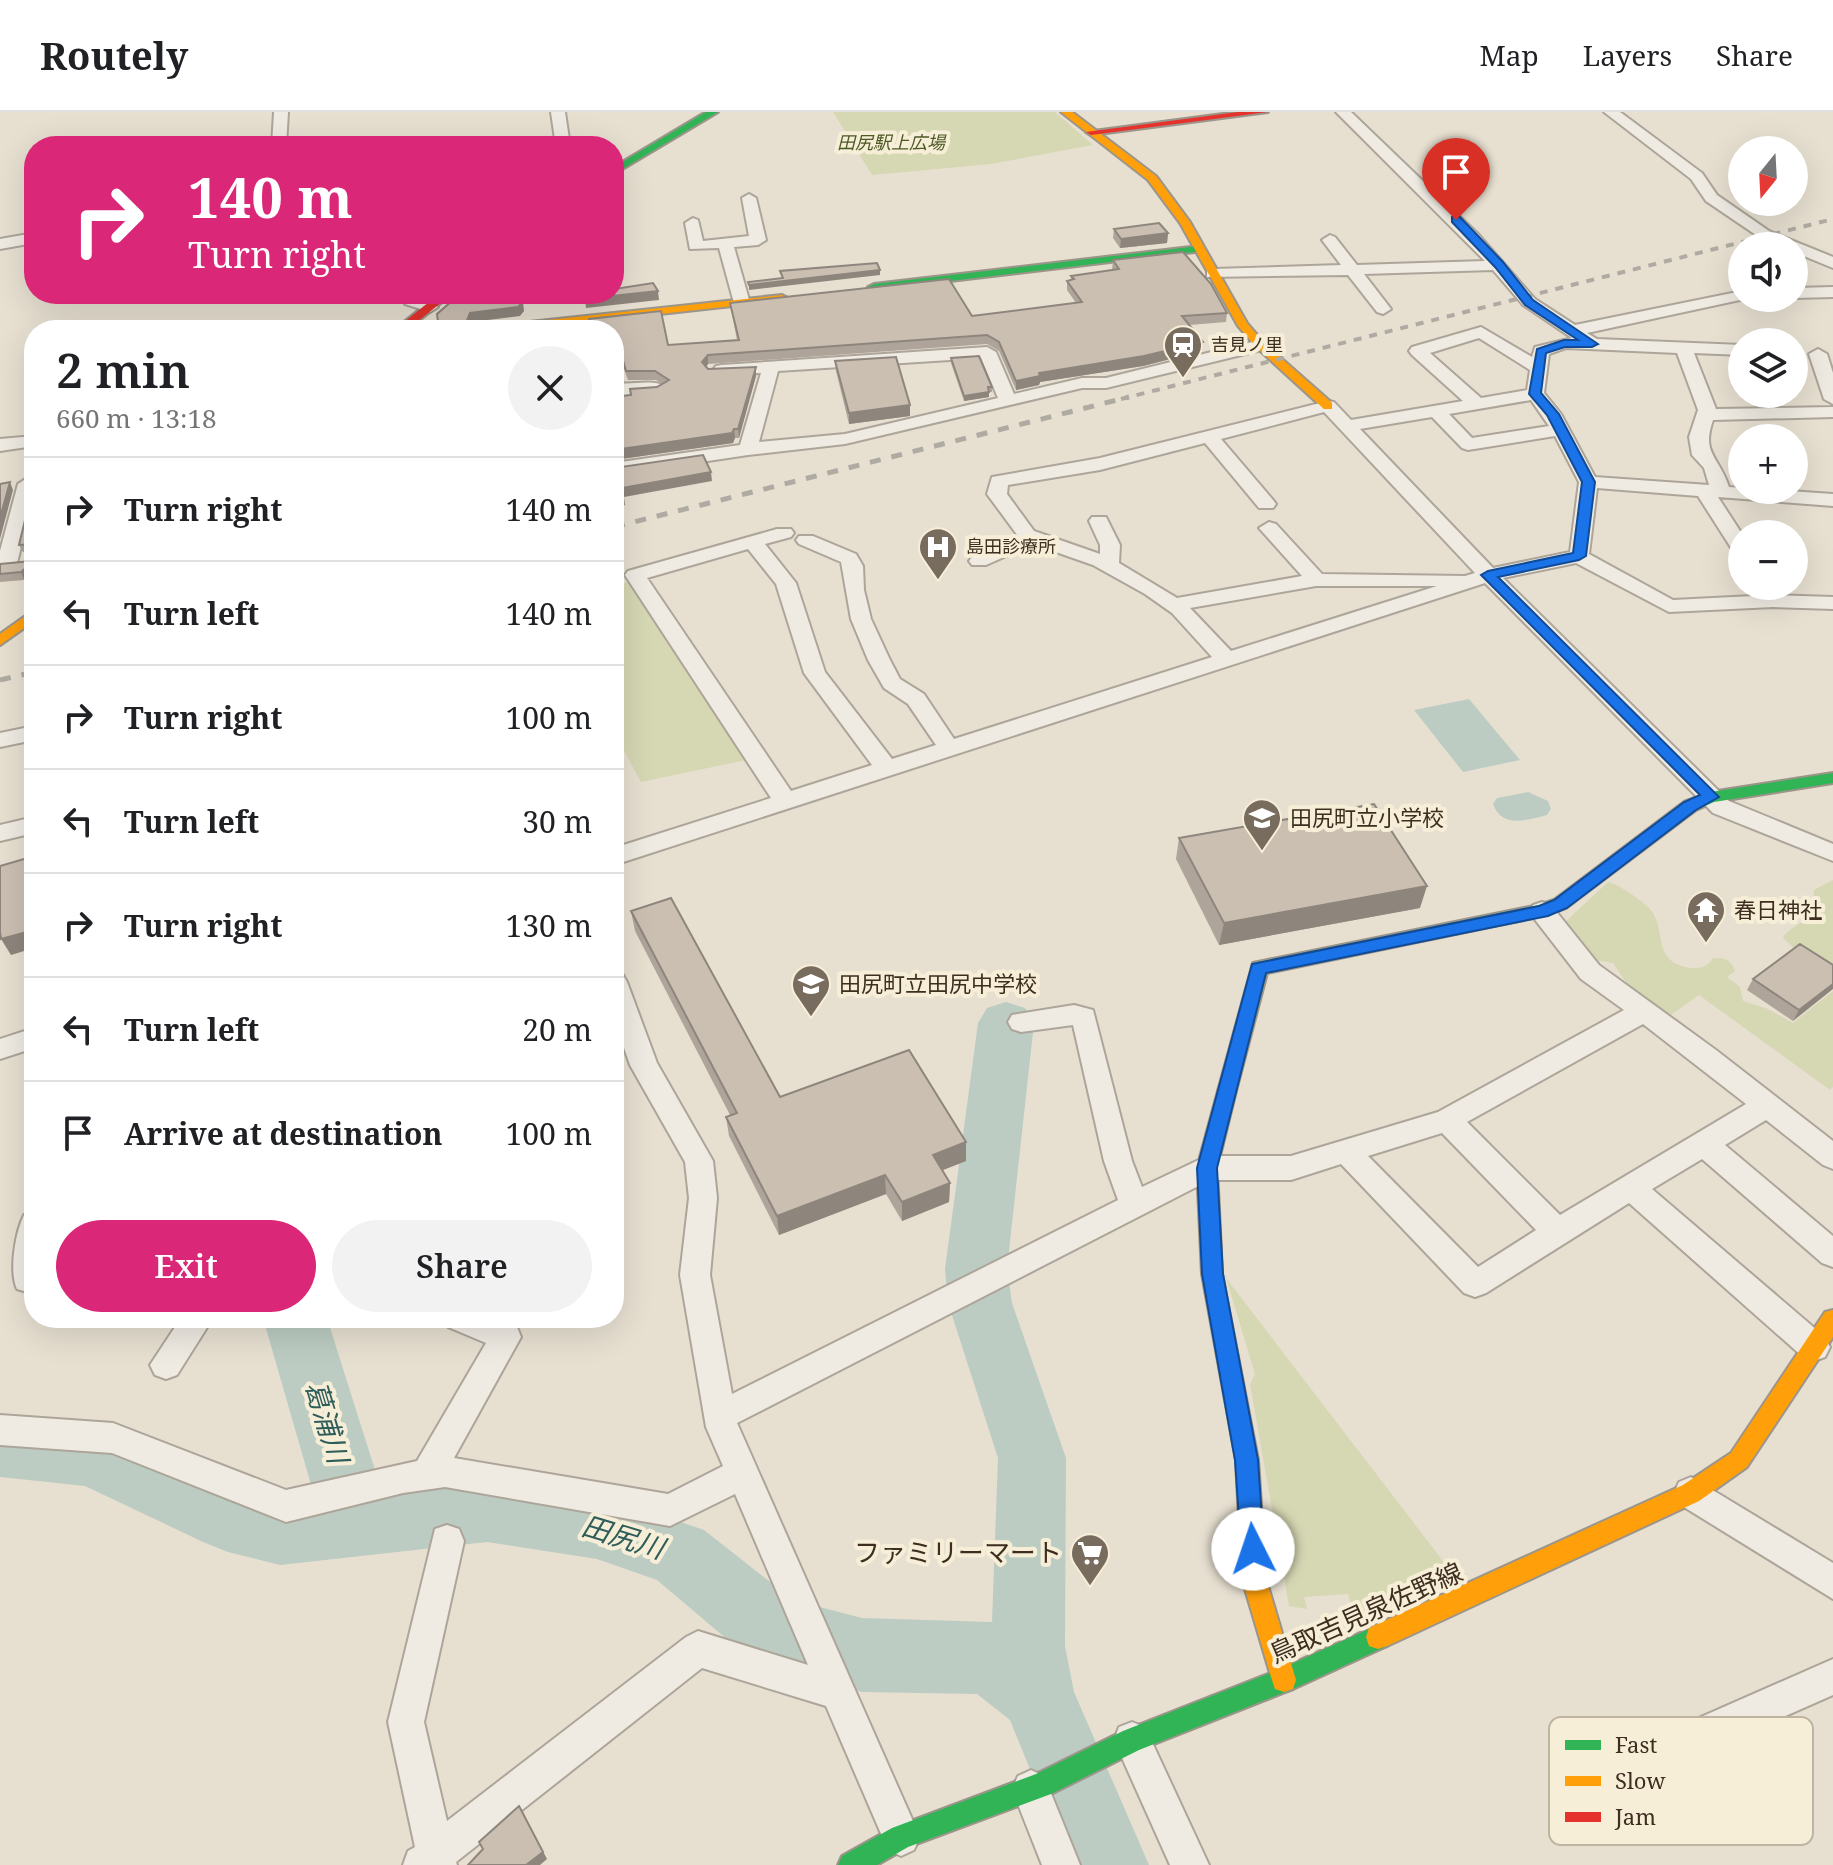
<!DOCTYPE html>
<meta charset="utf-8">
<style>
:root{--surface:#fff;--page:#f2f2f2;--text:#202124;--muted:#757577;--line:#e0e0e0;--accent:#db2777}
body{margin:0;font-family:"Noto Serif","Noto Sans JP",serif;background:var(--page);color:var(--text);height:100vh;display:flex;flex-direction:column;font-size:30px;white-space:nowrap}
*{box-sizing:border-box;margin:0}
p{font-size:26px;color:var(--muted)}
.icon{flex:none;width:44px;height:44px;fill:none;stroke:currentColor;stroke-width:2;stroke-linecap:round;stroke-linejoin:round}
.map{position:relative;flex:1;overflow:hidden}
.sheet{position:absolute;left:24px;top:208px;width:600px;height:1008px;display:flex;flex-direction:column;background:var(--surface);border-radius:32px;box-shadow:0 8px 32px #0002}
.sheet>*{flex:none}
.hud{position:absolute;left:24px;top:24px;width:600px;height:168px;border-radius:32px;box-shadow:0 8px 32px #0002;background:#db2777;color:#fff;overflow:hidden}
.needle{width:52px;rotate:198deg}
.tools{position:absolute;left:1728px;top:24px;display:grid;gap:16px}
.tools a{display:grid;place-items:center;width:80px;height:80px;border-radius:50%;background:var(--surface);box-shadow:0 8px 32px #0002;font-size:40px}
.pin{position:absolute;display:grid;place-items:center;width:68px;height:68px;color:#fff;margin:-82px -34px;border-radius:50% 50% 50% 0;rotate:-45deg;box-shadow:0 0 8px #0007}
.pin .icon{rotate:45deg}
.me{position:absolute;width:88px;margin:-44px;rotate:356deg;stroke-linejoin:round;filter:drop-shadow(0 0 6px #0008)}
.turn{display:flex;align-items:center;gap:28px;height:168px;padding:0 32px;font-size:36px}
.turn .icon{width:104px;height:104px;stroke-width:2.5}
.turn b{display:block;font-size:56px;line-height:68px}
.round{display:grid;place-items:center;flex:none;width:84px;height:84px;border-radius:42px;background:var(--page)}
.head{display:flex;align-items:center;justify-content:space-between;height:136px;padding:0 32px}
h1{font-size:48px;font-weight:600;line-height:60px}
.button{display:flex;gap:16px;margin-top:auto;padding:16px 32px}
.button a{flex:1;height:92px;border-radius:48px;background:var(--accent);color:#fff;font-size:32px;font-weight:600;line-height:92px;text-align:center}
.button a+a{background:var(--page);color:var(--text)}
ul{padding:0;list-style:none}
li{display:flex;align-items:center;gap:24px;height:104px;padding:0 32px;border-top:2px solid var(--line)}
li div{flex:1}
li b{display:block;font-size:30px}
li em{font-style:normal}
header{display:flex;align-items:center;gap:48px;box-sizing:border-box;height:112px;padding:0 40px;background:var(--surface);border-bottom:2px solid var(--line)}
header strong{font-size:38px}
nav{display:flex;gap:44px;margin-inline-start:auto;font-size:28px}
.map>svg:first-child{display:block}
</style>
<header>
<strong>Routely</strong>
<nav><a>Map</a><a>Layers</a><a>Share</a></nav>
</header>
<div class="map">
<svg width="1833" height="1753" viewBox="0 0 1833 1753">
<rect width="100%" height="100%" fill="#e7e0d1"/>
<path fill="#d6d7b3" d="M833,0H1055L1093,33L991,52L872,63Z
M634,468L751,647L641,670L614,620V474Z
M1833,768V866C1823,857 1786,832 1783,825C1790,815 1802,812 1812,803L1814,778Z
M1608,770C1618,772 1641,788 1649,796C1669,817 1649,851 1692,856C1701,857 1708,854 1713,846C1725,846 1731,847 1735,859L1727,865L1740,875L1743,889L1768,897L1793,911L1833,879V975L1830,978L1699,883L1668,905L1629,875L1613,851L1594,848L1564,811Z
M1226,1166L1456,1466L1376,1500H1353L1348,1482L1304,1485L1307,1497L1289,1494L1250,1272L1255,1262Z"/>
<path fill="#bcccc2" d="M1469,587L1520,648L1463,660L1414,598Z
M1528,680L1548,689L1551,697L1547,703C1527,708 1502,717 1493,692L1497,686Z"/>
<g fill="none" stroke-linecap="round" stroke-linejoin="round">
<path fill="#bcccc2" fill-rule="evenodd" d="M1006,890L1025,896L1034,911L1007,1157L1012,1191L1066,1346L1065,1534L1074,1580L1149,1753H1069L1010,1608L977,1582L862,1580L774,1555L748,1545L657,1468L597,1447L487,1430L280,1453L228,1440L203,1430L85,1374L0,1365V1303L91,1312L234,1375L280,1385L314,1383L263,1206H327L381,1377L487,1364L597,1381L704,1418L793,1488L862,1506L992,1510L998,1346L948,1191L945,1157L978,911L987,896Z"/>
<g stroke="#ada599" stroke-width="4">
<path id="street" d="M274,0H288L286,34H272Z
M551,0H565L570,34H556Z
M1336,0H1351L1479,123L1535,187L1575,213L1742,179V186H1749L1587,221L1597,227L1742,233V243L1694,241L1716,297L1833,295V305L1713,308C1701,342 1719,344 1729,375L1833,382V394L1718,385L1742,422V444L1735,442L1698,384L1597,376L1589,442L1673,488L1773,483L1833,485V497L1773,495L1669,500L1576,451L1503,466L1729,689L1833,732V749L1713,701L1485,471L614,753V736L771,686L625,463L628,459L777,417H791L794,421L791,425L765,432L796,471L825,560L892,647L936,633L908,592L884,576L868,548L851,507L841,450L799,432L796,428L799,424H813L856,442L863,454L864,478L871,507L890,548L900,567L924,582L954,627L1212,545L1172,501L1145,482L1093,453L1033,432L986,453H972L969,449L972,445L1018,424L987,382L992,365L1100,346L1328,289L1334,290L1351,308L1463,289L1412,243L1409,239L1412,235L1481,215L1532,245L1535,235L1572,226L1523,193L1493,158L1364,162L1391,197L1383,202L1377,200L1348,163L1207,165V159L1213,157L1341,153L1322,128L1330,123L1335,125L1357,153L1485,149ZM1479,226L1530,258L1527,278L1481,286L1430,241ZM1566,236L1677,241L1698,298L1689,325L1692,343L1704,356L1709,373L1595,365L1561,302L1544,281L1549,242ZM1531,288L1549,314L1472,326L1449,302ZM1324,300L1475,461L1465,464L1322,462L1276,412L1269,410L1259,416L1302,464L1177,486L1119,451L1120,433L1106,405H1092L1089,409L1100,433V442L1034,419L1007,382L1008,373L1100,358L1205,331L1259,396H1273L1276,392L1273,388L1221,327ZM1432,305L1462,336L1468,338L1555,324L1579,370L1570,440L1493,456L1360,317ZM748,437L776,472L804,561L872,653L791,679L647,466ZM1316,474H1437L1231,539L1190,496Z
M1604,0H1620L1702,61L1717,83L1769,119L1833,145V156L1794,140V134H1779L1759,125L1706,89L1691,67Z
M749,82L756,86L766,128L758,133L734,135L750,191L742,196L734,191L719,136L690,137L685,111L693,106L698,108L703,129L749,124L742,86Z
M34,121V131L0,137V127Z
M1833,175V185L1794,186V176Z
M403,182H419V186L438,195L430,200L405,192Z
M1260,228L1268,233L1266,237L1106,276H1082L845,332L748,343L614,363V351L740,333L761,261L716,262L713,258L716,254L722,253L987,235L996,240L1014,282L1082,266H1106ZM981,246L998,286L845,322L759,330L778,259Z
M1818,237L1827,242L1833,261V292L1824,287L1809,242Z
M614,270C629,275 654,265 667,276L658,281L615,284Z
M34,324V334L0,339V327Z
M27,366L34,368V382L17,451L14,455H0V439L18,372Z
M34,614V628L0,635V621Z
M34,705V721L0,729V713Z
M1542,790L1551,793L1599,853L1716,938L1833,1029V1057L1823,1053L1766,1008L1725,1033L1833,1124V1155L1822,1151L1702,1047L1652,1077L1825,1225L1830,1235L1825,1245L1814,1249L1803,1245L1629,1091L1486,1181L1475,1185L1464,1181L1341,1052L1291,1068H1210L737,1311L920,1725L914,1738L901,1744L888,1738L826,1594L702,1556L456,1750L457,1753H403L408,1739L415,1735L388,1610L435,1417L447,1413L459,1417L464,1429L424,1610L447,1709L686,1525L698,1519L808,1553L735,1382L670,1414L445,1375L403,1381L286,1410L112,1341L0,1333V1303L113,1311L286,1378L417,1349L486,1231L448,1215L444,1206H494L517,1215L521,1225L454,1346L668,1382L723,1354L706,1315L680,1163L689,1086L685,1050L630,953L614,907V860L623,863L627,870L657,951L713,1049L717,1086L710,1163L732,1282L1118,1088L1104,1049L1073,913L1021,920L1012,917L1008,910L1012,903L1074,893L1093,898L1132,1049L1142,1075L1207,1044H1291L1438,1000L1624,898L1581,867L1533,805L1530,799L1533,793ZM1643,912L1746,992L1560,1103L1467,1010ZM1442,1021L1536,1118L1478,1155L1368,1044Z
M34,916V936L0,947V927Z
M34,1100V1182L17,1177C9,1160 15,1121 24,1103Z
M181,1206H213L177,1263L166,1267L155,1263L150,1253Z
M1691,1365L1833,1451V1487L1679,1392L1674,1381L1679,1370Z
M1833,1547V1583L1632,1672L1619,1667L1614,1654L1619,1641Z
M1132,1610L1145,1615L1209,1753H1170L1114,1628L1119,1615Z
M1031,1658L1044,1664L1080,1753H1042L1012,1677L1018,1664Z"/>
</g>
<g stroke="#9c958a" stroke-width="4">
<path id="fast" d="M706,0H718L614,62V55Z
M1199,134L1203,135V139L874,178L868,175L874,172Z
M1833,661V671L1714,690L1696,698L1566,796L1548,803L1267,861L1236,979L1234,984H1220L1218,979L1253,851L1539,793L1554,788L1684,690L1711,680Z
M1378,1513L1387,1516L1390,1525L1387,1534L1293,1577L1139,1638L1051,1682L908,1735L877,1753H838L842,1744L892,1716L1036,1662L1123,1619L1278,1558Z"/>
</g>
<g stroke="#9c958a" stroke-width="4">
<path id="slow" d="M1061,0H1072L1156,64L1190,110L1247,211L1264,231L1332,291V297H1324L1256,235L1238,214L1180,111L1148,68Z
M782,183L788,186L786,188L515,218H476L482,215Z
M34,498V509L0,533V522Z
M1227,972L1234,974L1236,979L1217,1056L1222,1162L1258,1348L1266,1467L1296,1568L1293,1577L1284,1580L1275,1577L1272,1568L1242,1467L1236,1348L1202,1162L1197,1056L1218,979L1220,974Z
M1833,1198V1225L1747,1355L1699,1389L1387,1534L1378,1537L1369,1534L1366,1525L1369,1516L1683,1373L1731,1341L1825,1200Z"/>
</g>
<g stroke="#9c958a" stroke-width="4">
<path id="jam" d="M1238,0H1268L1091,23L1086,20Z
M439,182H452L407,218H394Z"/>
</g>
<use href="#street" fill="#efebe3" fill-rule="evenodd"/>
<use href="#fast" fill="#30b455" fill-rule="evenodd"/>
<use href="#slow" fill="#ff9f0a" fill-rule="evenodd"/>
<use href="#jam" fill="#e5322d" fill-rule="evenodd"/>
<path stroke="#afaaa2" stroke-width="4" stroke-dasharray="8 8" stroke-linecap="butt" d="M1121,287L1833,107"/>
<path stroke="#afaaa2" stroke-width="5" stroke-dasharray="11 11" stroke-linecap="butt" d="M614,415L1129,285
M0,568L34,560"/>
</g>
<path fill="#afa499" d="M1114,117L1168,121L1167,131L1120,136L1113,126Z
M1113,148L1227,201L1226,210L1189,213L1203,230L1202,239L1143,254L1040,270L1039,273L1016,278L999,239L987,232L708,252L706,255L708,257L756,255V264L739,326H735L733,331L614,348V285L631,283L662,272L656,268H628L623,254L614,247V218L668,233L737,228L730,191L972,204L1076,191L1067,178V169L1071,168V164L1112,158Z
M951,246L992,275V280H989V285L964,289L951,251Z
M835,249L910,293V304L849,312L836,259Z
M34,371V460L24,468L0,470V452L31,449L32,440H23L19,433Z
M1179,726L1420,796L1219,833L1176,747Z
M631,799L780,985L966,1049L942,1058L950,1071L949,1090L902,1109L886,1082L779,1123L729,1024L726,1005L730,1003L635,819Z
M1833,853L1793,909L1747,878L1753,867Z"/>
<path fill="#8e867d" d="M1168,121L1167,131L1120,136L1121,127Z
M880,158V163L749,178V173Z
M658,179L659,188L586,196L585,187Z
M523,190L524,199L520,204L472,210L469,218L466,211L470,201Z
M1203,230L1202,239L1143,254L1040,270L1039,273L1016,278V269L1039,261Z
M708,243V252L703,259L702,250Z
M756,255V264L739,326L738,317Z
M989,280V285L964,289V284Z
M910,293V304L849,312V301Z
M734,317L735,326L733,331L614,348V338Z
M711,360L712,369L624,385L625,393L614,396V386L622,376Z
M10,370L13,378L0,427V406Z
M34,449V460L24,468L21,460Z
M1427,774L1420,796L1219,833L1224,811Z
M34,819V836L11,843L1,827Z
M1833,872V877L1793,909L1799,898Z
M966,1030V1049L933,1062V1043Z
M885,1063L886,1082L779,1123L777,1104Z
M950,1071L949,1090L902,1109V1090Z
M523,1701L547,1747L540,1753H526Z"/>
<path fill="#cbbfb2" stroke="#8e867d" stroke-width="2" d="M1159,111L1168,121L1121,127L1114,117Z
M1183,140L1211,172L1227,201L1182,204L1203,230L1144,244L1039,261L1040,264L1016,269L999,230L987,223L708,243L702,250L708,257L756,255L738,317H734L732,321L614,338V285L631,283L630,277L657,275L669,268L655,259H626L622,245L614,239V218H591L589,207L661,199L668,233L739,228L730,191L949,167L972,204L1082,190L1067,169L1074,167L1071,164L1119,157L1113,148Z
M877,151L880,158L749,173L748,170L783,166L780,159Z
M653,171L658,179L585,187L584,182H614V177Z
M460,182H483L523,190L518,195L470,201L466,211H553L568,218H439L437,202Z
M979,244L992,275H988L989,280L964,284L951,246Z
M896,245L910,293L849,301L835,249Z
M703,343L711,360L622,376L624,383L614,386V356Z
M10,370L0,406V372Z
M34,371V449L21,460L0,462V452L31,449L32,432L19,433Z
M1374,692L1427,774L1224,811L1179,726Z
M34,744V822V818L1,827L0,820V754Z
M671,786L780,985L909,938L966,1030L933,1043L950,1071L902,1090L885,1063L777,1104L726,1005L737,1001L631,799Z
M1800,832L1833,853V872L1799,898L1753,867Z
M519,1694L543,1740L526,1753H468L483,1737L479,1730Z"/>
<path fill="#1a73e8" stroke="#114b97" stroke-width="2" d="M1452,105H1460L1503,150L1533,188L1598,232L1592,235H1565L1546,241L1541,281L1559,302L1595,370L1586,444L1579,448L1498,465L1719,685L1696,698L1567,796L1548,804L1266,861L1217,1056L1223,1162L1258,1348L1264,1437L1261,1445L1253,1449L1244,1445L1241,1437L1235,1348L1202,1162L1197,1056L1252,852L1539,794L1554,788L1684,690L1700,683L1481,463L1488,459L1573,441L1582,370L1547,303L1529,282L1537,237L1564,228H1578L1525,193L1495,155L1452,110Z"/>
<defs>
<g id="station-pin" transform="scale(2)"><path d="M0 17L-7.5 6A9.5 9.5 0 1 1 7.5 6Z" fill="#786c5e" stroke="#f7eed8"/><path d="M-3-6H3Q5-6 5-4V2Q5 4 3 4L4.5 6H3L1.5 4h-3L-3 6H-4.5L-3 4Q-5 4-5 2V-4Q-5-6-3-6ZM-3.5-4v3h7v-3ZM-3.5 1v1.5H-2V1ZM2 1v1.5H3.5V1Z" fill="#fff"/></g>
<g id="hospital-pin" transform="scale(2)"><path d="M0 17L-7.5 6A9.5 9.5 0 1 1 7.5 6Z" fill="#786c5e" stroke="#f7eed8"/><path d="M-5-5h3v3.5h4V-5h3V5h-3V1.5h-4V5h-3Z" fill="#fff"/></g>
<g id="school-pin" transform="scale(2)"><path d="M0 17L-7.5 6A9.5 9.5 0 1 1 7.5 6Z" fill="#786c5e" stroke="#f7eed8"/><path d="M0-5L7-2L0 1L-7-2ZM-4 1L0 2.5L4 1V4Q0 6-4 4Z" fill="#fff"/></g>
<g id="temple-pin" transform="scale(2)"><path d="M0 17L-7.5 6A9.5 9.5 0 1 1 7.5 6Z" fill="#786c5e" stroke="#f7eed8"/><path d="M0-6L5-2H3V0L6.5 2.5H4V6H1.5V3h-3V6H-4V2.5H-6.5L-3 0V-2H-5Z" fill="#fff"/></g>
<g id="supermarket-pin" transform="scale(2)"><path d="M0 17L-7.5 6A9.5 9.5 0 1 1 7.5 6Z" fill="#786c5e" stroke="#f7eed8"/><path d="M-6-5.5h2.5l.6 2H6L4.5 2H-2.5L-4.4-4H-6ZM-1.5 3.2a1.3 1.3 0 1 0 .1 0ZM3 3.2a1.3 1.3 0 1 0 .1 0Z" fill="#fff"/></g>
</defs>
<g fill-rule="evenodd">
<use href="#station-pin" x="1183" y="233"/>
<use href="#hospital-pin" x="938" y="435"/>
<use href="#school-pin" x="1262" y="706"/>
<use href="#temple-pin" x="1706" y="798"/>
<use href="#school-pin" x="811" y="872"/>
<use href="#supermarket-pin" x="1090" y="1441"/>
</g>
<g text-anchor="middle" stroke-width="8" stroke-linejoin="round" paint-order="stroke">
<g font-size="18" font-style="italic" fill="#4d5a26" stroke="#f7eed8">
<text x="891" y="37">田尻駅上広場</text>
</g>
<g font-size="18" fill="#3d2e20" stroke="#f7eed8" text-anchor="start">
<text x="1211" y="239">吉見ノ里</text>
<text x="966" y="441">島田診療所</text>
</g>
<g font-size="22" fill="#3d2e20" stroke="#f7eed8" text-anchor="start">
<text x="1290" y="714">田尻町立小学校</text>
<text x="1734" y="806">春日神社</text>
<text x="839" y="880">田尻町立田尻中学校</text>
</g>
<g font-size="26" fill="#3d2e20" stroke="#f7eed8" text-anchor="end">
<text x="1062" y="1450">ファミリーマート</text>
</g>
<g font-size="26" fill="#3d2e20" stroke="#f7eed8">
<text transform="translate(1366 1501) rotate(-24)" y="9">鳥取吉見泉佐野線</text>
</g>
<g font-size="28" font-style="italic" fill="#2f5d5a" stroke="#f7eed8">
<text transform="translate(327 1310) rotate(73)" y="10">葛浦川</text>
<text transform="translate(623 1425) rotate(17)" y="10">田尻川</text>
</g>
</g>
<rect x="1549" y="1605" width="264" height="128" rx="12" fill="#f7eed8" stroke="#bfb4a1" stroke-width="2"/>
<rect x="1565" y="1628" width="36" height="10" fill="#30b455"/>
<rect x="1565" y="1664" width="36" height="10" fill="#ff9f0a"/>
<rect x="1565" y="1700" width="36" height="10" fill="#e5322d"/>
<g font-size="22" fill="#3d2e20">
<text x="1615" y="1641">Fast</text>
<text x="1615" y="1677">Slow</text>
<text x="1615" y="1713">Jam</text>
</g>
</svg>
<div class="tools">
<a><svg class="needle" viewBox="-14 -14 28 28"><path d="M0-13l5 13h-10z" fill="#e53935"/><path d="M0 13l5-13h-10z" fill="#757577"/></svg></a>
<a><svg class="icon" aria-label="sound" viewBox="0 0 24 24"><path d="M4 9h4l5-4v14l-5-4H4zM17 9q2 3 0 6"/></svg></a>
<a><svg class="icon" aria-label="layers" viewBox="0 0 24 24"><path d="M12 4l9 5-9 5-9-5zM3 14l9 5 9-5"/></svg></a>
<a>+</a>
<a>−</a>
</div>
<div class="pin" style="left:1456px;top:108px;background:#d93025"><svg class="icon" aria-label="arrive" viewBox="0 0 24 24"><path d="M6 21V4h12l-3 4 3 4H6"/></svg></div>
<svg class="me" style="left:1253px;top:1437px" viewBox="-20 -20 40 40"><circle r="19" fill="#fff"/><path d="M0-13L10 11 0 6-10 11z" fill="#1a73e8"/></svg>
<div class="hud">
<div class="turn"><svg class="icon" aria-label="right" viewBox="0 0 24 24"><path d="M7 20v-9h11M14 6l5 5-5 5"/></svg><div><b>140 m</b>Turn right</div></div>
</div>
<section class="sheet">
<div class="head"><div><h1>2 min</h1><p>660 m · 13:18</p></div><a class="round"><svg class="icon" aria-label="close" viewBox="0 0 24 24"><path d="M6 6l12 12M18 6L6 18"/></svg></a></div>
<ul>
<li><svg class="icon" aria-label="right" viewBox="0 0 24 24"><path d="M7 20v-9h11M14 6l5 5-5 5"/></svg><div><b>Turn right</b></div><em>140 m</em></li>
<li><svg class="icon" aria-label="left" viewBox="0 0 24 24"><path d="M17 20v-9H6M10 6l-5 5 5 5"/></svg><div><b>Turn left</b></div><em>140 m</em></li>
<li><svg class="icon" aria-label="right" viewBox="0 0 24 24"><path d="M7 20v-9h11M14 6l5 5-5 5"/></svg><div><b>Turn right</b></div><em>100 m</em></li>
<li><svg class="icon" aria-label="left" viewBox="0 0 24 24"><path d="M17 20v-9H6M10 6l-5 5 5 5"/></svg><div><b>Turn left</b></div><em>30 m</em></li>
<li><svg class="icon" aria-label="right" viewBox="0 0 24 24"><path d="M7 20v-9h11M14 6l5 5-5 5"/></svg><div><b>Turn right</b></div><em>130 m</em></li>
<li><svg class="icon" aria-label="left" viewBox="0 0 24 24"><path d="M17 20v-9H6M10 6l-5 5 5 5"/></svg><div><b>Turn left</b></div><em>20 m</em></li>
<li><svg class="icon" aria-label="arrive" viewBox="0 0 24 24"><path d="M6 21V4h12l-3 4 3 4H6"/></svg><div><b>Arrive at destination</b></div><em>100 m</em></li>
</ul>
<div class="button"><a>Exit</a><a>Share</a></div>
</section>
</div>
